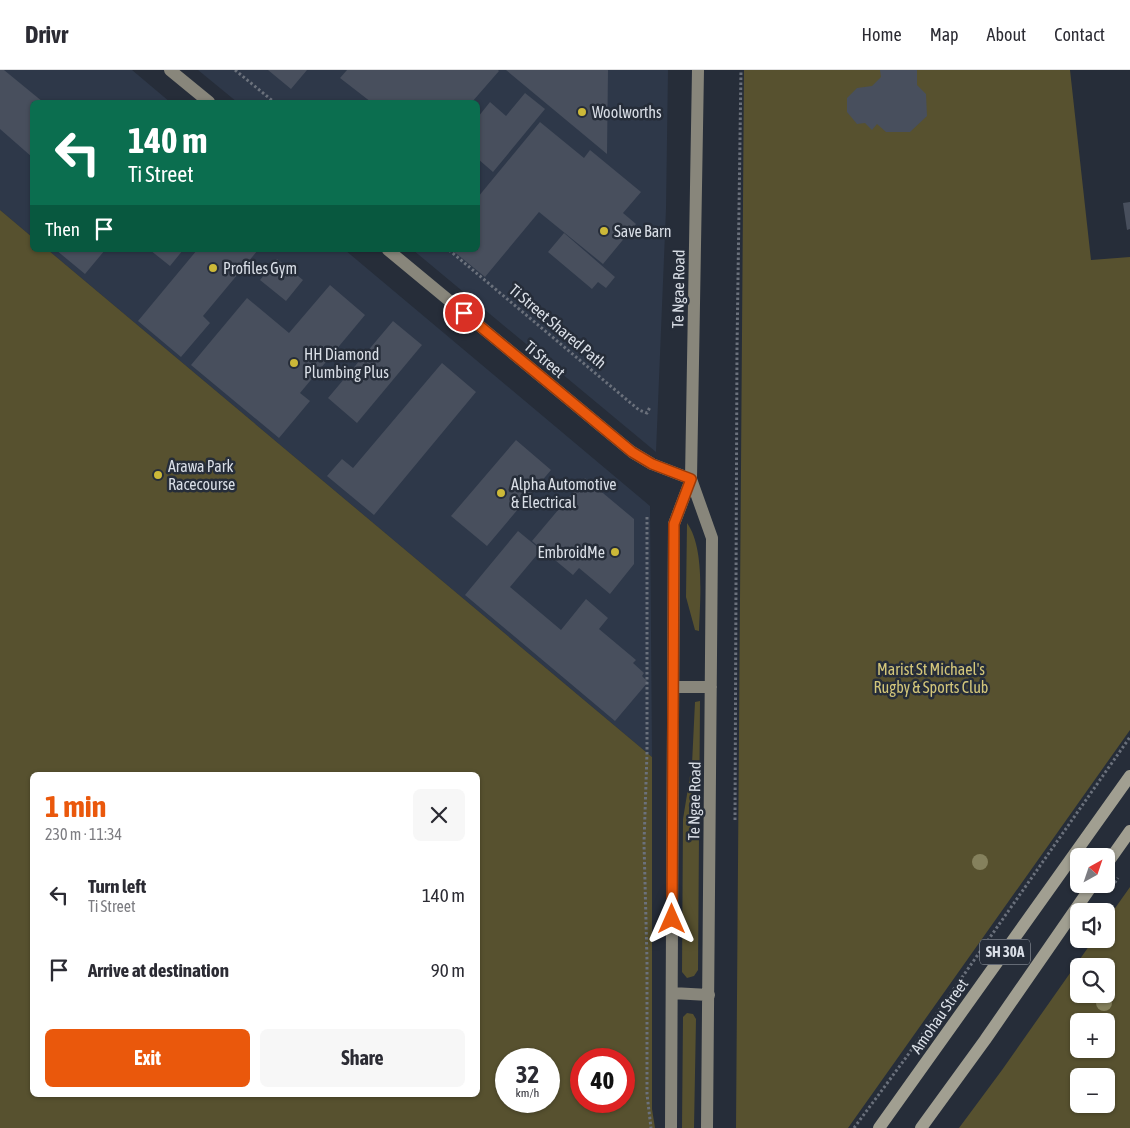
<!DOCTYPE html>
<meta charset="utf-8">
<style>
:root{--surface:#fff;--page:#f7f7f7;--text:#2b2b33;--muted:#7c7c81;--line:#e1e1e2;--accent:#ea580c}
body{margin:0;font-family:"Asap Condensed",sans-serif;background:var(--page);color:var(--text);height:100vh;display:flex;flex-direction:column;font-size:19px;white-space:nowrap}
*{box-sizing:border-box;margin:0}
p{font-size:16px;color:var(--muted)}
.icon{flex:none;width:28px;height:28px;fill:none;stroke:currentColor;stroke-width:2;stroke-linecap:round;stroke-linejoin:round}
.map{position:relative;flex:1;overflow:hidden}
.drawer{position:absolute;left:30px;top:702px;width:450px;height:325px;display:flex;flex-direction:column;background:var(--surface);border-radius:8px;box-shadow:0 1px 4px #0004}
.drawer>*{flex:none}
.top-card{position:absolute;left:30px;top:30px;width:450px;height:152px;border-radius:8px;box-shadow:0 1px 4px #0004;background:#0b6e4f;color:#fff;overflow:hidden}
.needle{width:32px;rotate:40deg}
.buttons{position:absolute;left:1070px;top:778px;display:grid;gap:10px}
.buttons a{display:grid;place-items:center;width:45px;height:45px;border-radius:8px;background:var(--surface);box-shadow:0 1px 4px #0004;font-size:25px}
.speed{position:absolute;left:495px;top:978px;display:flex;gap:10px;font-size:25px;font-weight:700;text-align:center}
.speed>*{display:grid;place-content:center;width:65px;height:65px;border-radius:50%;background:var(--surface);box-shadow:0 1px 4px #0004;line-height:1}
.speed small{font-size:12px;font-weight:400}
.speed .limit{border:8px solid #d22;background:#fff;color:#111}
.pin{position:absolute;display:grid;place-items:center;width:42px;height:42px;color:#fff;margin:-21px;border:2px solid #fff;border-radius:50%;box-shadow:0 1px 5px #0007}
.me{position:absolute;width:55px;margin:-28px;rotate:0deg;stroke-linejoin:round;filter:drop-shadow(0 0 4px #0008)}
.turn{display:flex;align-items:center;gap:18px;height:105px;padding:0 15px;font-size:22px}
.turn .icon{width:65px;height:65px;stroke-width:2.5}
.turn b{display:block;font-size:35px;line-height:42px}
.then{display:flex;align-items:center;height:48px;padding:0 15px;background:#0003;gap:10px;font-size:19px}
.round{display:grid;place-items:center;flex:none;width:52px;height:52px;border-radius:8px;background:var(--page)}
.overview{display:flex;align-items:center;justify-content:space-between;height:85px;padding:0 15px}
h1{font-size:30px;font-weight:700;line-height:38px;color:var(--accent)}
.primary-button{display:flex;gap:10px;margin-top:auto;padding:10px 15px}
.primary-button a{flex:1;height:58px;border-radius:8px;background:var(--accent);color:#fff;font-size:20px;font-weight:700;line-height:58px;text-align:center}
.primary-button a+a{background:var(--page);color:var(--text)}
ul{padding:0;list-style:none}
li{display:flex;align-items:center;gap:15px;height:75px;padding:0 15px}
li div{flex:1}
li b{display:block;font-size:19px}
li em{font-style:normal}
header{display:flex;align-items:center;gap:30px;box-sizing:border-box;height:70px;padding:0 25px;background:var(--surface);border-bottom:1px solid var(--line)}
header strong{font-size:24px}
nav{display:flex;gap:28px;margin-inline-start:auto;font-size:18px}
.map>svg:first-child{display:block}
</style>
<header>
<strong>Drivr</strong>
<nav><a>Home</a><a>Map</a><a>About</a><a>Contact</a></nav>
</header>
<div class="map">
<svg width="1130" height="1058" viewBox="0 0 1130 1058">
<rect width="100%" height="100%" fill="#262d39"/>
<path fill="#2e3849" d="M0,0H132L170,32H32V167L0,140Z
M198,0H668L666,139L656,382L413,180H478V32H237Z
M48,180H345L650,436L652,687Z"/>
<path fill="#57512f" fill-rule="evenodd" d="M744,0H1070L1091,190L1130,187V660L848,1058H736Z
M0,140L32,167V180H48L652,687V1039L655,1058H0ZM32,705H478V1025H32ZM506,989H549V1031H506ZM581,989H624V1031H581Z
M687,453C705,478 700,531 699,561L695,560L686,527Z
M700,631L698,900L694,906L687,908L682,902L683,749L692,694L695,632Z
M1130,817V1058H959L1002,1000L1094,869H1106V851ZM1079,896H1106V924H1079ZM1079,951H1106V979H1079ZM1106,1006V1034H1079V1006Z
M687,943L693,944L696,949L694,1058H682L683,947Z"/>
<path fill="#484f5d" d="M0,0H4L43,32H32V87L0,59Z
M268,0H307L291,19Z
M347,0H498L499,1L472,32H371L340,8Z
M506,0H608L607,84Z
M880,0H917V15L926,24L927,46L910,62H886L877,54L872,60L865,53L857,54L847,42V28L857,18L872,16L881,7Z
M525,23L545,39L493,102L478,89V47L490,32L506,46Z
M540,52L584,88L590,80L641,122L623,143L636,154L603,194L539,142L485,207L452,180H478V127Z
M1130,132V159L1127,160L1123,133Z
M564,163L615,207L606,218L598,212L592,219L548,182Z
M56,180H105L85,204Z
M150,180H183L170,196Z
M197,180H258L203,246L210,253L181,287L138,251Z
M277,189L303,210L286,231L260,210Z
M330,215L365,245L300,323L310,331L279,368L191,295L247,228L289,263Z
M393,251L422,275L357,353L328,328Z
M442,293L476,322L374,445L327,406L342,389L353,398Z
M516,370L551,400L487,476L451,446Z
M585,408L634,449V494L610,524L579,498L573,505L532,471Z
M518,461L541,480L510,517L561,560L586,529L608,548L599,559L636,590L633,593L644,603L642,606L648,612L615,651L465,525Z"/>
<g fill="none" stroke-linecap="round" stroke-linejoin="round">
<path stroke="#6b717c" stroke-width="3" stroke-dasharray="2.5 2.5" stroke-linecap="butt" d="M235,0L274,32
M449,180L639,340L647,343L650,337
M647,447V683L644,773L647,890V1024L651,1058
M735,750L737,279L741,0
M1109,821L1118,808
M854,1058L905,989L1130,667"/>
<path stroke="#88867b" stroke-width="12" d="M170,0L209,32
M388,180L632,382L652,394L691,409
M691,409L712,468L707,1058
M674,617H711
M672,923L709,925
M671,1058L674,454L691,409L698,0"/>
<path stroke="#a19f91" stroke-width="12" d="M1106,795L1130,761
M879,1058L1130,706
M921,1058L985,970L1093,814"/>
</g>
<g fill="#85815d">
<circle cx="980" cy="792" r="8"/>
<circle cx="1104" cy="933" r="8"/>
</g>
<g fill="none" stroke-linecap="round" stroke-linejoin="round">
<g stroke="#983908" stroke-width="12">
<path id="route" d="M464,243L632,382L652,394L691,409L674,454L672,849"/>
</g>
<use href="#route" stroke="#ea580c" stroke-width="9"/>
</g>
<g fill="#cdb938" stroke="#262d39" stroke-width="2">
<circle cx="582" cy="42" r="5"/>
<circle cx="604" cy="161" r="5"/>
<circle cx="213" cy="198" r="5"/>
<circle cx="294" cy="293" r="5"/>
<circle cx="158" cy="405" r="5"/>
<circle cx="501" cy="423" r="5"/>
<circle cx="615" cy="482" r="5"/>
</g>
<g text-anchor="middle" stroke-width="5" stroke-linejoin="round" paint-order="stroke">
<rect fill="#262d39" stroke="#a3a9b2" stroke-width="1" x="980" y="869.5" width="50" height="25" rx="4"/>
<g font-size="15" font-weight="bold" fill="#d9dee6">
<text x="1005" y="887">SH 30A</text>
</g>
<g font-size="16" fill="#d9dee6" stroke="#262d39" text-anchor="start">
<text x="592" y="48">Woolworths</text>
<text x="614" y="167">Save Barn</text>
<text x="223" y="204">Profiles Gym</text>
<text x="304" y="290">HH Diamond<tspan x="304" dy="18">Plumbing Plus</tspan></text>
<text x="168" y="402">Arawa Park<tspan x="168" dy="18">Racecourse</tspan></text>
<text x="511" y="420">Alpha Automotive<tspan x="511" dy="18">&amp; Electrical</tspan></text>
<text x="605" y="488" text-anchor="end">EmbroidMe</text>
</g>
<g font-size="16" fill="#d9dee6" stroke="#262d39">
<text transform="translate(678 219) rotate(-89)" y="6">Te Ngae Road</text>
<text transform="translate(558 256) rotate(40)" y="6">Ti Street Shared Path</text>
<text transform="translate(545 289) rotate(40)" y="6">Ti Street</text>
<text transform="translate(694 731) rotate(-89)" y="6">Te Ngae Road</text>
<text transform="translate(939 946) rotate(-55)" y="6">Amohau Street</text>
</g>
<g font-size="16" fill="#d3c67a" stroke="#262d39">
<text x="931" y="605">Marist St Michael's<tspan x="931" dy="18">Rugby &amp; Sports Club</tspan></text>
</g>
</g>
</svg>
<div class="buttons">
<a><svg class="needle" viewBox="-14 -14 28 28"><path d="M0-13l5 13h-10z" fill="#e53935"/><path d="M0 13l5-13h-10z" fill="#7c7c81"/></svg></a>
<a><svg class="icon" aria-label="sound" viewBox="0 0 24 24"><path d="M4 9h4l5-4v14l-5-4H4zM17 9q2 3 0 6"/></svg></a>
<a><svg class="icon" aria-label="search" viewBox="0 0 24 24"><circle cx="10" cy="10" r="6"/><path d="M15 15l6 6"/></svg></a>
<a>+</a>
<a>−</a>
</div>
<div class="speed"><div>32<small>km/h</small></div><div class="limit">40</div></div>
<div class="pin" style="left:464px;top:243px;background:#d93025"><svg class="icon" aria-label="arrive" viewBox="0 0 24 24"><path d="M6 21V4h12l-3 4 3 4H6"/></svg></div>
<svg class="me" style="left:672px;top:849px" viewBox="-20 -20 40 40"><path d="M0-17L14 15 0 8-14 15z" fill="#ea580c" stroke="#fff" stroke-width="4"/></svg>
<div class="top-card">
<div class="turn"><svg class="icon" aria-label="left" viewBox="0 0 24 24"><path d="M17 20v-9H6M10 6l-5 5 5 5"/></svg><div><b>140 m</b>Ti Street</div></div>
<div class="then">Then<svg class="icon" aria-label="arrive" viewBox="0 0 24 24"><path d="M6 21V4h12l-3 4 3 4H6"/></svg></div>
</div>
<section class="drawer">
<div class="overview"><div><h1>1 min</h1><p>230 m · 11:34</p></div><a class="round"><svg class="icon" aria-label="close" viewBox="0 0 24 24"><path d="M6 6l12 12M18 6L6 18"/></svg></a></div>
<ul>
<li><svg class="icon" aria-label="left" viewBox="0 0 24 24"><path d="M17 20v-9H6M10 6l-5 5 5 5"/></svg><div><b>Turn left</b><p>Ti Street</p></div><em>140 m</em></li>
<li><svg class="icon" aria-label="arrive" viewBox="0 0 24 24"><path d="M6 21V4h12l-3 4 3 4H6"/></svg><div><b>Arrive at destination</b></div><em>90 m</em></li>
</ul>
<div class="primary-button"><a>Exit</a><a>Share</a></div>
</section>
</div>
